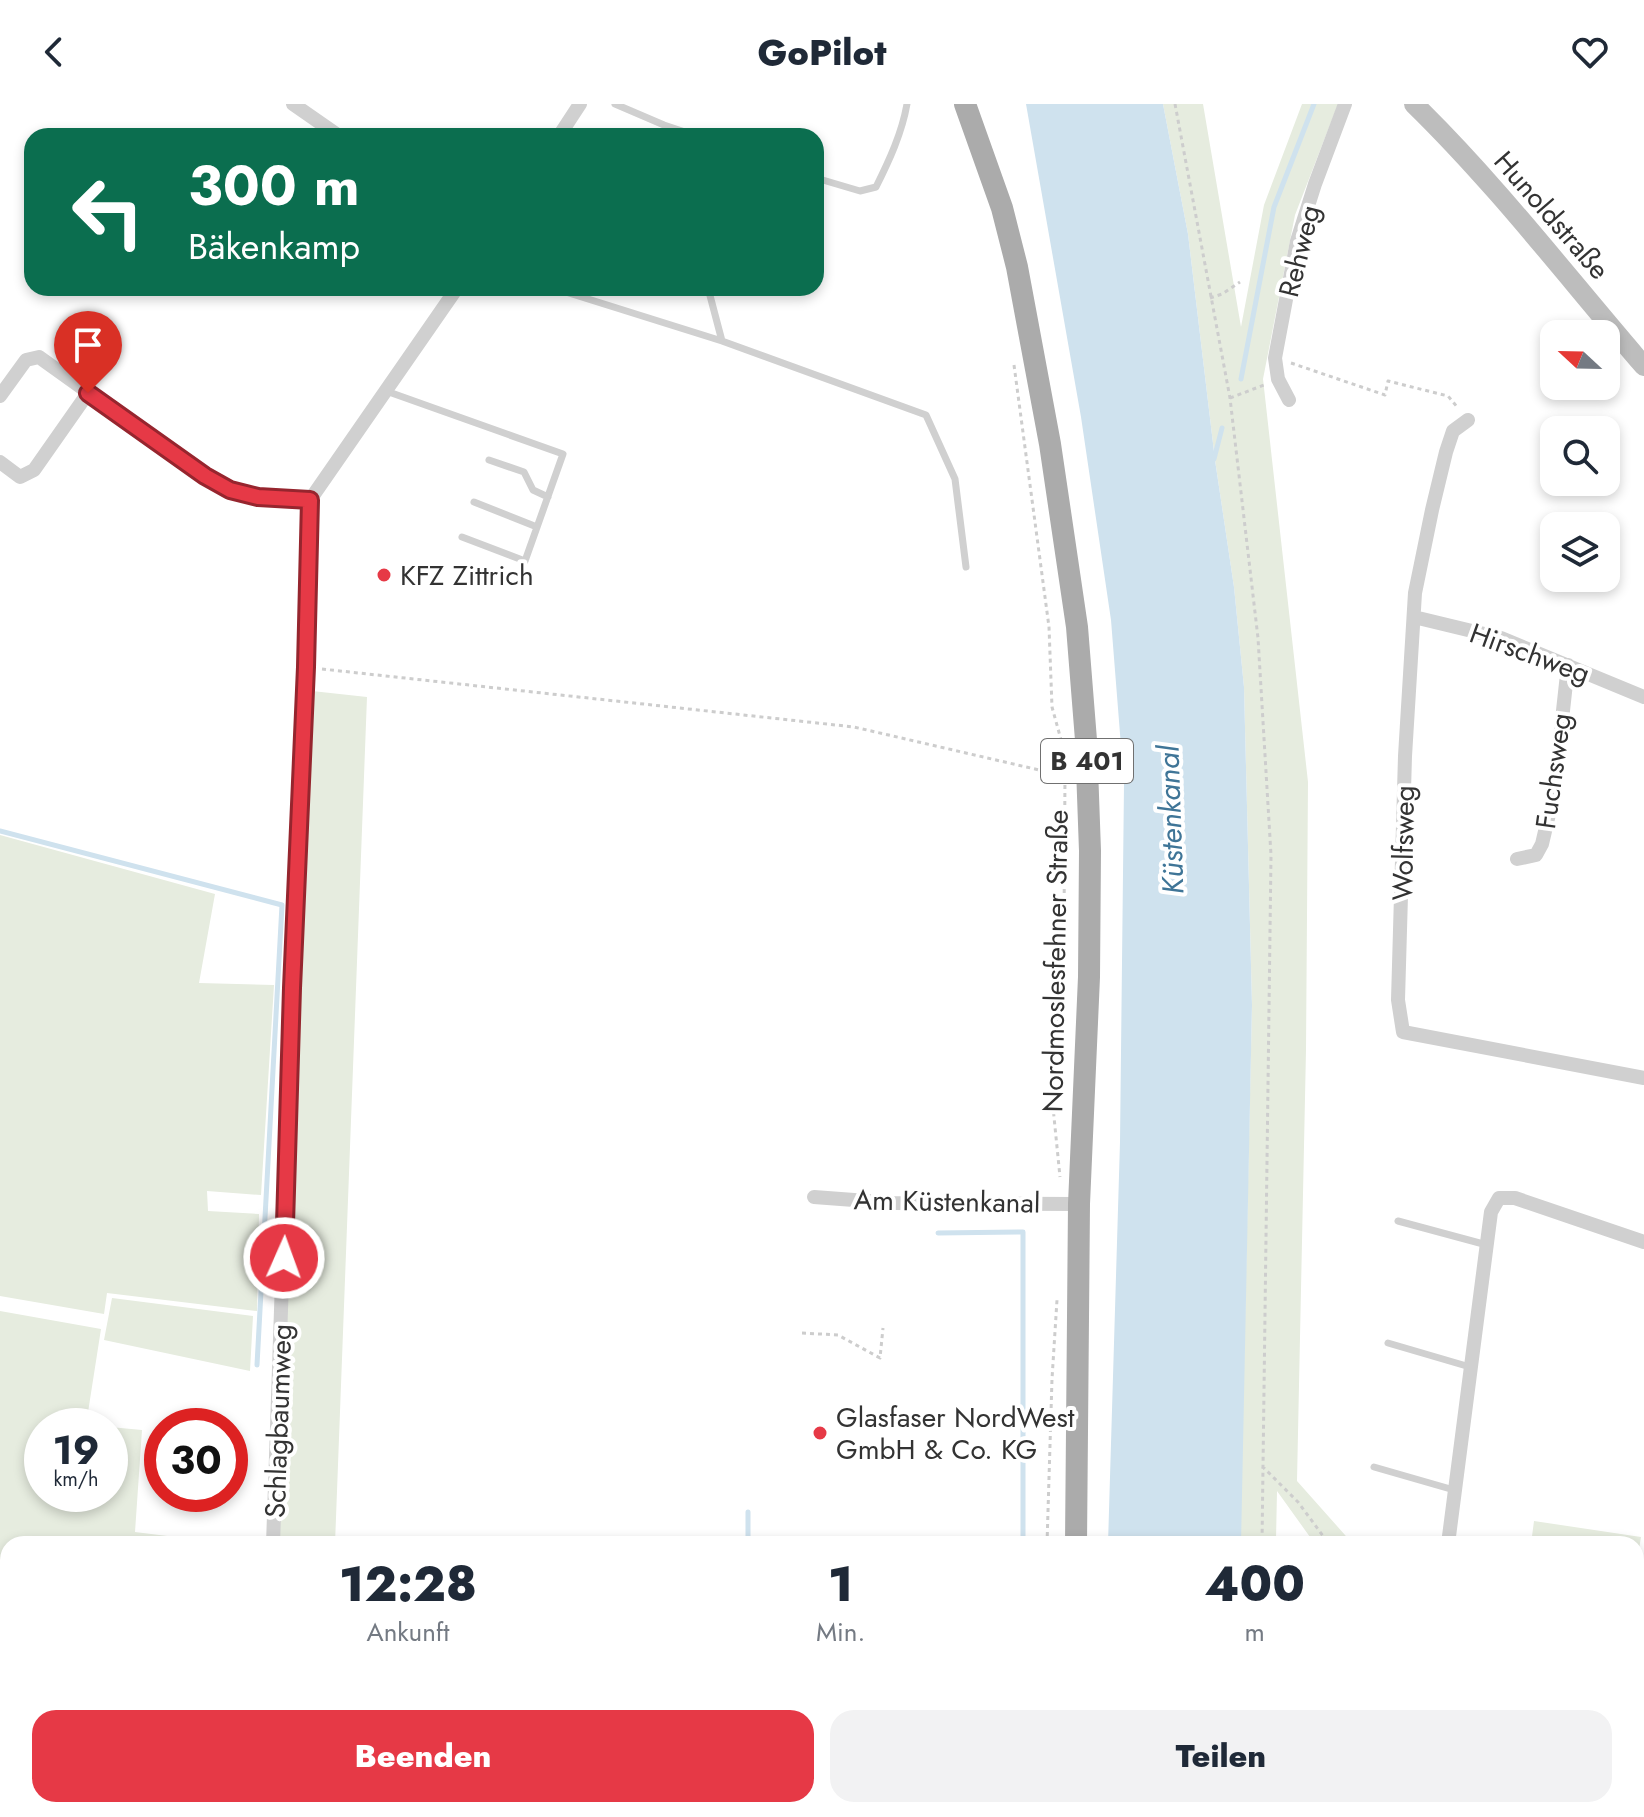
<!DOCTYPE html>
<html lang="de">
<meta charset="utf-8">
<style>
:root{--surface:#fff;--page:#f2f2f3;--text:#1f2937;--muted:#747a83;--accent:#e63946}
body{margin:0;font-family:Jost,sans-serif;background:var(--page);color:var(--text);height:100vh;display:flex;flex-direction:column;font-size:30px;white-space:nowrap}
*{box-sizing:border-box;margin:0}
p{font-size:26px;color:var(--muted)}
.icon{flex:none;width:44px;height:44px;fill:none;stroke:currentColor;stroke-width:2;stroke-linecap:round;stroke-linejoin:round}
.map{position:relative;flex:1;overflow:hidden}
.sheet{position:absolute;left:0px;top:1432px;width:1644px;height:282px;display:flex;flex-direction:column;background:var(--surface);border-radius:24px 24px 0 0;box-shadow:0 4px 12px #0003}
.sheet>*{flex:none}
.guide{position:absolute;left:24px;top:24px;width:800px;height:168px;border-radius:24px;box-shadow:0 4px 12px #0003;background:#0b6e4f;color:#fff;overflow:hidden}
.needle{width:52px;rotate:292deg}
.buttons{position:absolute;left:1540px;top:216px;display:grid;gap:16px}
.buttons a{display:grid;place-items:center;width:80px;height:80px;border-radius:16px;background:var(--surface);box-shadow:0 4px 12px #0003;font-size:40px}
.speed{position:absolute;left:24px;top:1304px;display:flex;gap:16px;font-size:40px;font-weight:700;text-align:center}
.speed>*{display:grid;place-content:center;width:104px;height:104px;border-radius:50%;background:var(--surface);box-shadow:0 4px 12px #0003;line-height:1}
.speed small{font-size:20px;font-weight:400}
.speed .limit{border:12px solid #d22;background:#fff;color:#111}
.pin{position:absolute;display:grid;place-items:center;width:68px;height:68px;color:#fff;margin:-82px -34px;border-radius:50% 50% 50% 0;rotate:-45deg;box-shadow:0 0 8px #0007}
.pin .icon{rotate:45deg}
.me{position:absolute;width:88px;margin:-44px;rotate:2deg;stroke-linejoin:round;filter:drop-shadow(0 0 6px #0008)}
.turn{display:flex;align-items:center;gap:28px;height:168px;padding:0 32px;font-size:36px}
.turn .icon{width:104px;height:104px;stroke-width:2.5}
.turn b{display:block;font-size:56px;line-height:68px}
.eta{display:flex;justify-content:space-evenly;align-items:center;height:136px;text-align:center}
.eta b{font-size:48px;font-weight:800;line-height:56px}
.action{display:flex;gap:16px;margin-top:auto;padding:16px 32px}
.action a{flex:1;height:92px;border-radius:24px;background:var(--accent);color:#fff;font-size:32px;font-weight:800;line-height:92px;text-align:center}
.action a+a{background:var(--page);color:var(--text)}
header{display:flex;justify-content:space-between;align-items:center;height:104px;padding:0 32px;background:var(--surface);font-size:36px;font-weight:800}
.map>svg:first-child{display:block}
</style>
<header><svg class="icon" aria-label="back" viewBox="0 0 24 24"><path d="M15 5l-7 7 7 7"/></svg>GoPilot<svg class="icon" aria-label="heart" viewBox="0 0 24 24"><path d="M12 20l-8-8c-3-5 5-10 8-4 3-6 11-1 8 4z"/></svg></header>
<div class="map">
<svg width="1644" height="1713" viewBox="0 0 1644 1713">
<rect width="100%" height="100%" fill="#fff"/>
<path fill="#e6ecdf" d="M1163,0H1203L1241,223L1264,101L1302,0H1338L1295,111L1263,275L1308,678L1306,946L1297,1377L1353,1440H1315L1277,1387L1276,1436L1259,1440H1241L1240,1438L1252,901L1244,583L1234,483L1215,356L1188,130Z
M312,587L367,593L335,1440H279L300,837Z
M0,731L215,790L199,879L274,881L261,1091L207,1087L208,1107L259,1110L257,1207L107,1189L104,1210L0,1192Z
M112,1194L253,1212L250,1267L104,1236Z
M0,1207L101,1225L86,1321L92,1322H42V1390H110V1323L142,1326L135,1428L232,1440H8V1706H248L249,1713H0Z
M1534,1417L1641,1433L1636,1464V1440H1531Z
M750,1706H903V1713H750Z
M910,1706H1018V1713H910Z"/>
<path fill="#cfe2ee" d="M1026,0H1163L1188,130L1215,356L1234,483L1244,583L1252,901L1241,1440H1108L1120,1038L1124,680L1111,516L1081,313Z
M1104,1706H1254V1713H1104Z"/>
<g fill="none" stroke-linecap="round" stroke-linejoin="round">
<path stroke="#cfe2ee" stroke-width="5" d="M1241,275L1274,103L1314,0
M1214,355L1222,324
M0,727L282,801L257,1261
M938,1129L1023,1128V1440
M748,1440V1408
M1545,1706L1554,1713
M1023,1713V1706"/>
<path stroke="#cdcdcd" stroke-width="3" stroke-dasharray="4 4" stroke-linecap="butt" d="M1175,0L1230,294L1258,534L1271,751L1262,1440
M1210,194L1222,190L1240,178
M1291,259L1385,291L1388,277L1448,292L1458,304
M1014,261L1049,523L1052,603L1063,643L1065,672L1064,818L1051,983L1060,1073
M1230,294L1264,281
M322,565L854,623L1065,672
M802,1229L838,1231L880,1254L883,1224
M1262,1362L1298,1398L1329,1440
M1047,1440L1052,1275L1057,1196
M1562,1706L1570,1713
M1047,1713V1706
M1638,1713L1644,1674V1629"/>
<path stroke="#d0d0d0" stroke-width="7" d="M615,0L664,21L697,32
M816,74L860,87L876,83C889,57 902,29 907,0
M553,184L722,237
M708,184L722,237L926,311L955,375L966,463
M386,287L563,350L525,457L462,433
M489,356L524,368L533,386L548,393
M474,398L537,423
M1398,1117L1487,1141
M1388,1239L1470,1263
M1374,1363L1454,1386"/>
<path stroke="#d0d0d0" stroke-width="14" d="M293,0L339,32
M559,32L580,0
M0,292L26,256L39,253L205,372L230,386L258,393L310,396
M1289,296L1278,275L1275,254L1297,137L1315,80L1345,0
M1468,316L1453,327L1446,348L1432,406L1415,489L1405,652L1398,896L1403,928L1644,974
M0,358L20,373L34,366L88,289
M1414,513L1501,534L1644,593
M1517,755L1536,751L1542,740L1554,689L1568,561
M814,1093L894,1099L1079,1100
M273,1440L292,884L306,563L310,396L457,184
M1448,1440L1491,1108L1499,1094H1515L1644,1138
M1636,1562L1644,1502
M1636,1601L1644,1599
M274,1706L275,1713
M1616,1713L1618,1706"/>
<path stroke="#bdbdbd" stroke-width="20" d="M1414,0C1497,81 1568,174 1644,262"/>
<path stroke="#ababab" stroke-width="22" d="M965,0L1002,104L1017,163L1050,340L1077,523L1086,636L1090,747L1089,873L1079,1100L1076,1440
M1071,1713V1706"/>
</g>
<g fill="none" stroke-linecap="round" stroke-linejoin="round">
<g stroke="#96252e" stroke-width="20">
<path id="route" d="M88,289L205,372L230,386L258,393L310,396L306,563L292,884L284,1154"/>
</g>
<use href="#route" stroke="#e63946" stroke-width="14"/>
</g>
<g fill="#e63946" stroke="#fff" stroke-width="3">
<circle cx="384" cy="471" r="8"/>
<circle cx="820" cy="1329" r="8"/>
</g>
<g text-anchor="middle" stroke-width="8" stroke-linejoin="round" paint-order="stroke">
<rect fill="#fff" stroke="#707070" stroke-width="2" x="1041" y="635" width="92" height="44" rx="6"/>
<g font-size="26" font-weight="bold" fill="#333">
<text x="1087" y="666">B 401</text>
</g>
<g font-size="28" fill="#333" stroke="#fff">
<text transform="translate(1552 111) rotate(49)" y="10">Hunoldstraße</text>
<text transform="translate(1299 147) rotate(-76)" y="10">Rehweg</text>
<text transform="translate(1530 549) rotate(20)" y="10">Hirschweg</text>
<text transform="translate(1553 667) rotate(-82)" y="10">Fuchsweg</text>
<text transform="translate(1403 739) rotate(-89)" y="10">Wolfsweg</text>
<text transform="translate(1055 857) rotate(-89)" y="10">Nordmoslesfehner Straße</text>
<text transform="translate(947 1097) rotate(1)" y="10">Am Küstenkanal</text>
<text transform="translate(278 1317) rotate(-88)" y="10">Schlagbaumweg</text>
</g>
<g font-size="28" fill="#333" stroke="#fff" text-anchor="start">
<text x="400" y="481">KFZ Zittrich</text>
<text x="836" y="1323">Glasfaser NordWest<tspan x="836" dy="32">GmbH &amp; Co. KG</tspan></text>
</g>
<g font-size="30" font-style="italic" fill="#3f7597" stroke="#fff">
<text transform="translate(1171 716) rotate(-92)" y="10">Küstenkanal</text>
</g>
</g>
</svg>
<div class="buttons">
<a><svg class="needle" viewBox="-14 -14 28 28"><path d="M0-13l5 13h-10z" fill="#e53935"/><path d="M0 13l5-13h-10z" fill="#747a83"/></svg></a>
<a><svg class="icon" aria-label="search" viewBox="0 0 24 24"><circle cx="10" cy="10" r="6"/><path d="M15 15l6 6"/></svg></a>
<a><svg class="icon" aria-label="layers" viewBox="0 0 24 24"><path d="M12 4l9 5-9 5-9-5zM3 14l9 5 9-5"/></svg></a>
</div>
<div class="speed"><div>19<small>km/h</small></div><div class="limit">30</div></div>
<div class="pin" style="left:88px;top:289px;background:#d93025"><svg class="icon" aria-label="arrive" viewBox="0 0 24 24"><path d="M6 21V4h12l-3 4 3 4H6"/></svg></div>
<svg class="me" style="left:284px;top:1154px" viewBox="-20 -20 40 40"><circle r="17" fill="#e63946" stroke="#fff" stroke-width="3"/><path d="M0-11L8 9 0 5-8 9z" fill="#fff"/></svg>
<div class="guide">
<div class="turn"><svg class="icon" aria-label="left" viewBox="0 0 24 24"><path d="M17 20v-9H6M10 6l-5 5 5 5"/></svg><div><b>300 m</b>Bäkenkamp</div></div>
</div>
<section class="sheet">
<div class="eta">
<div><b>12:28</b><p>Ankunft</p></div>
<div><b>1</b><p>Min.</p></div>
<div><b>400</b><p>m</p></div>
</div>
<div class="action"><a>Beenden</a><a>Teilen</a></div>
</section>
</div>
